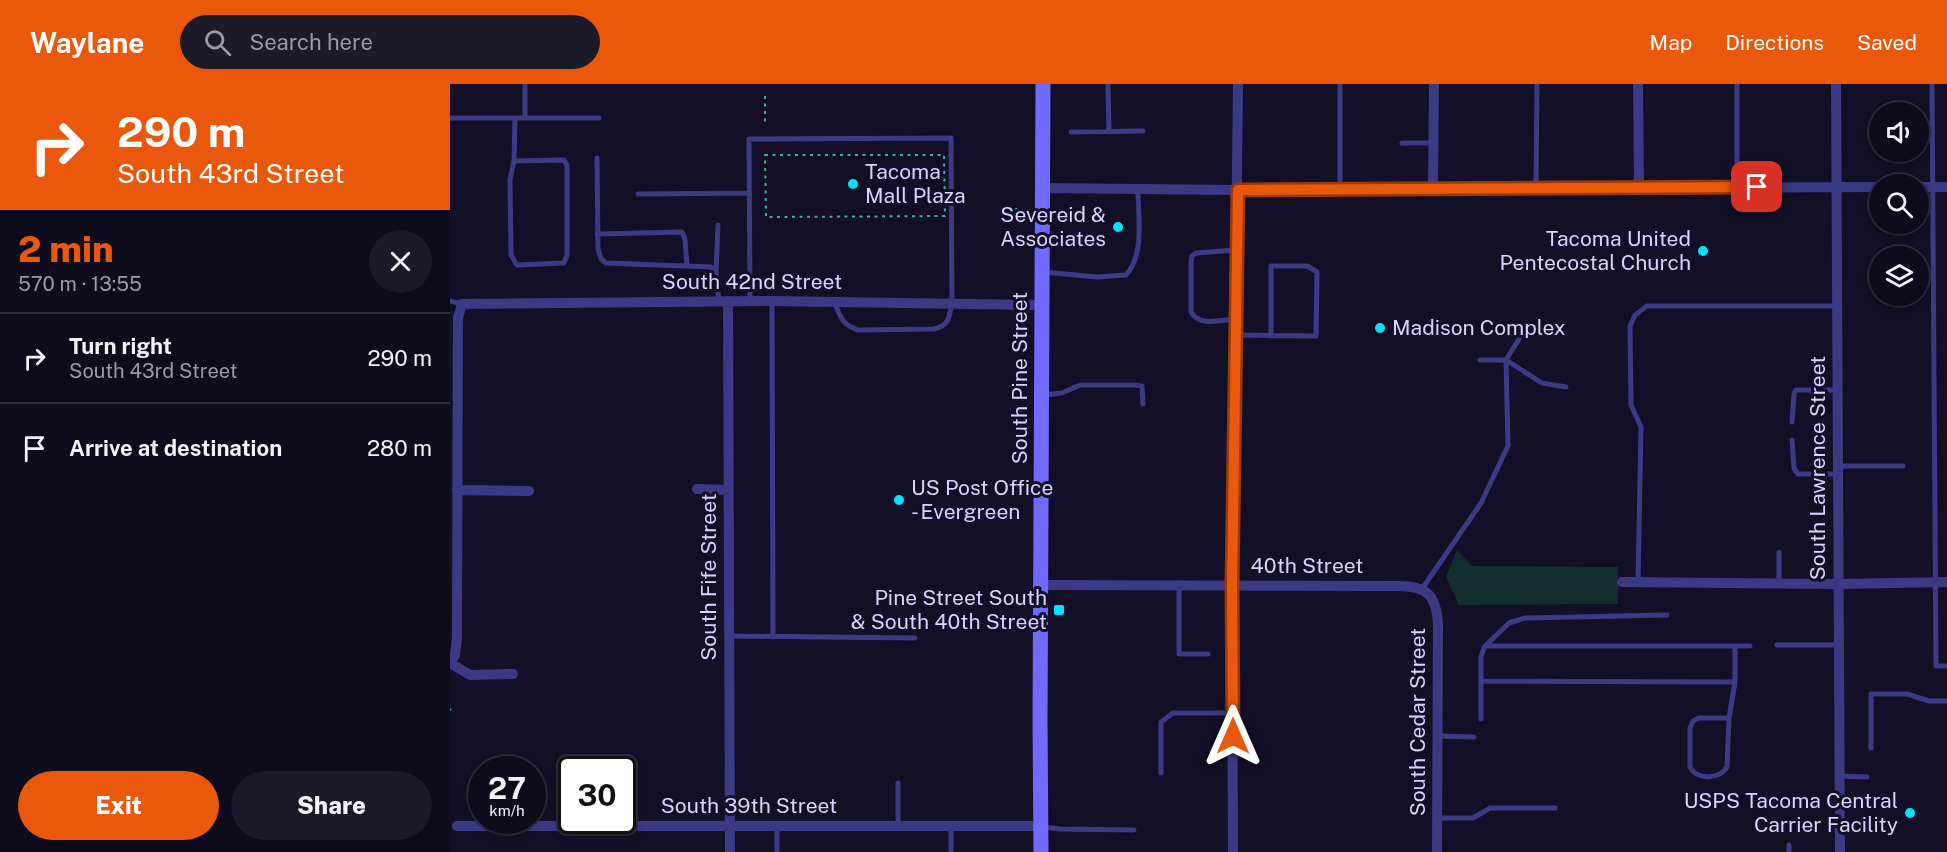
<!DOCTYPE html>
<meta charset="utf-8">
<style>
:root{--surface:#0e0b1c;--page:#1c1929;--text:#f1f3f6;--muted:#9b9ba3;--line:#2e2b3b;--accent:#ea580c}
body{margin:0;font-family:"Public Sans",sans-serif;background:var(--page);color:var(--text);height:100vh;display:flex;flex-direction:column;font-size:22px;white-space:nowrap}
*{box-sizing:border-box;margin:0}
p{font-size:20px;color:var(--muted)}
.icon{flex:none;width:33px;height:33px;fill:none;stroke:currentColor;stroke-width:2;stroke-linecap:round;stroke-linejoin:round}
.map{position:relative;flex:1;overflow:hidden}
.side{display:flex;flex-direction:column;background:var(--surface);width:450px}
.side>*{flex:none}
.guide{background:#ea580c;color:#fff;overflow:hidden}
.tools{position:absolute;left:1419px;top:18px;display:grid;gap:12px}
.tools a{display:grid;place-items:center;width:60px;height:60px;border-radius:50%;background:var(--surface);box-shadow:0 3px 9px #0003,0 0 0 2px var(--line);font-size:30px}
.speed{position:absolute;left:18px;top:672px;display:flex;gap:12px;font-size:30px;font-weight:700;text-align:center}
.speed>*{display:grid;place-content:center;width:78px;height:78px;border-radius:50%;background:var(--surface);box-shadow:0 3px 9px #0003,0 0 0 2px var(--line);line-height:1}
.speed small{font-size:15px;font-weight:400}
.speed .limit{border:3px solid #111;border-radius:9px;background:#fff;color:#111}
.pin{position:absolute;display:grid;place-items:center;width:51px;height:51px;color:#fff;margin:-26px;border-radius:12px;box-shadow:0 3px 9px #0006}
.me{position:absolute;width:66px;margin:-33px;rotate:0deg;stroke-linejoin:round;filter:drop-shadow(0 0 4px #0008)}
.turn{display:flex;align-items:center;gap:21px;height:126px;padding:0 18px;font-size:27px}
.turn .icon{width:78px;height:78px;stroke-width:2.5}
.turn b{display:block;font-size:42px;line-height:51px}
.round{display:grid;place-items:center;flex:none;width:63px;height:63px;border-radius:32px;background:var(--page)}
.head{display:flex;align-items:center;justify-content:space-between;height:102px;padding:0 18px}
h1{font-size:36px;font-weight:800;line-height:45px;color:var(--accent)}
.button{display:flex;gap:12px;margin-top:auto;padding:12px 18px}
.button a{flex:1;height:69px;border-radius:36px;background:var(--accent);color:#fff;font-size:24px;font-weight:800;line-height:69px;text-align:center}
.button a+a{background:var(--page);color:var(--text)}
ul{padding:0;list-style:none}
li{display:flex;align-items:center;gap:18px;height:90px;padding:0 18px;border-top:2px solid var(--line)}
li div{flex:1}
li b{display:block;font-size:22px}
li em{font-style:normal}
header{display:flex;align-items:center;gap:36px;box-sizing:border-box;height:84px;padding:0 30px;background:var(--accent);color:#fff}
header strong{font-size:28px}
nav{display:flex;gap:33px;margin-inline-start:auto;font-size:21px}
.search{width:420px;height:54px;background:var(--page);display:flex;align-items:center;gap:15px;box-sizing:border-box;padding:0 21px;border-radius:33px;color:var(--muted);font-size:22px}
main{display:flex;flex:1;min-height:0}
.map>svg:first-child{display:block}
</style>
<header>
<strong>Waylane</strong>
<div class="search"><svg class="icon" aria-label="search" viewBox="0 0 24 24"><circle cx="10" cy="10" r="6"/><path d="M15 15l6 6"/></svg>Search here</div>
<nav><a>Map</a><a>Directions</a><a>Saved</a></nav>
</header>
<main>
<section class="side">
<div class="guide">
<div class="turn"><svg class="icon" aria-label="right" viewBox="0 0 24 24"><path d="M7 20v-9h11M14 6l5 5-5 5"/></svg><div><b>290 m</b>South 43rd Street</div></div>
</div>
<div class="head"><div><h1>2 min</h1><p>570 m · 13:55</p></div><a class="round"><svg class="icon" aria-label="close" viewBox="0 0 24 24"><path d="M6 6l12 12M18 6L6 18"/></svg></a></div>
<ul>
<li><svg class="icon" aria-label="right" viewBox="0 0 24 24"><path d="M7 20v-9h11M14 6l5 5-5 5"/></svg><div><b>Turn right</b><p>South 43rd Street</p></div><em>290 m</em></li>
<li><svg class="icon" aria-label="arrive" viewBox="0 0 24 24"><path d="M6 21V4h12l-3 4 3 4H6"/></svg><div><b>Arrive at destination</b></div><em>280 m</em></li>
</ul>
<div class="button"><a>Exit</a><a>Share</a></div>
</section>
<div class="map">
<svg width="1497" height="768" viewBox="0 0 1497 768">
<rect width="100%" height="100%" fill="#130f26"/>
<path fill="#12302f" d="M1007,466L1022,482L1168,483V520L1009,521L996,493Z"/>
<g fill="none" stroke-linecap="round" stroke-linejoin="round">
<path stroke="#2fb8b0" stroke-width="2" stroke-dasharray="3 4.5" stroke-linecap="butt" d="M315,12V39
M315,71H494L495,132L316,133Z
M557,125H572
M0,625L1,626"/>
<path stroke="#3d3a85" stroke-width="5" d="M658,0L659,48
M1287,0V103
M1482,0L1486,582H1497
M0,34H149
M75,34V0
M621,48L693,47
M952,59H984
M147,74L148,165L151,175L156,179L261,183L266,189L269,217
M64,77L114,76L117,81V171L114,179L67,181L61,171L60,96L64,77L65,34
M1086,104L1087,0
M890,106V0
M188,110L299,109
M147,150L232,148L235,155L237,182
M594,188L647,193L676,191C695,170 688,132 688,105
M266,189L268,141
M0,217L12,220
M300,217L299,55L501,54L502,218C499,233 500,241 484,245L408,246C391,240 391,233 384,218
M322,217L323,553
M785,235C771,236 749,243 741,228V178L742,172L746,169L786,166
M786,251L866,252L867,188L857,182H821V252
M1030,276H1056L1092,299L1116,303
M594,311L612,309L630,301H685L692,302L693,320
M1342,338L1344,310L1346,306H1387
M1342,356L1344,384L1348,390H1388
M1387,382H1453
M1329,468V500
M1188,499L1191,343L1181,321L1180,242L1185,231L1197,222H1387
M729,502V570H758
M972,505L1031,419L1058,362L1056,276L1069,255
M279,552L465,554
M1327,561H1388
M1035,562H1285
M1031,597L1285,598
M1279,634H1249L1243,637L1240,644V683C1247,697 1270,695 1277,683L1279,634L1285,598V562H1300
M1031,635V572L1035,562L1059,539L1075,534L1217,531
M988,652L1024,653
M1421,664V610H1457L1479,617H1497
M711,689V638L723,629H783
M1389,692L1417,693
M448,699V742
M987,734H1023L1040,724H1105
M501,742V768
M593,743L610,745L684,746
M1339,761V768
M327,768V742"/>
<path stroke="#3d3a85" stroke-width="10" d="M1188,0L1189,104
M1386,0L1390,768
M1468,103H1497
M592,104L788,106L1430,103
M983,105L984,0
M278,217L280,768
M247,405L278,406
M7,406L79,407
M1172,498L1388,500L1497,498
M590,501L949,502C977,502 986,511 988,540L987,768
M0,578L5,571L7,554L8,234L12,220L322,217L591,221
M0,579L20,591L63,590
M7,742H591
M783,768L782,501L788,0"/>
<path stroke="#6f6bff" stroke-width="15" d="M591,768L590,637L593,0"/>
</g>
<g fill="none" stroke-linecap="round" stroke-linejoin="round">
<g stroke="#983908" stroke-width="15">
<path id="route" d="M783,652L782,501L788,106L1307,103"/>
</g>
<use href="#route" stroke="#ea580c" stroke-width="10"/>
</g>
<g fill="#00e5ff" stroke="#130f26" stroke-width="2">
<circle cx="403" cy="100" r="6"/>
<circle cx="668" cy="143" r="6"/>
<circle cx="1253" cy="167" r="6"/>
<circle cx="930" cy="244" r="6"/>
<circle cx="449" cy="416" r="6"/>
<rect x="603" y="520" width="12" height="12" rx="3"/>
<circle cx="1460" cy="729" r="6"/>
</g>
<g text-anchor="middle" stroke-width="6" stroke-linejoin="round" paint-order="stroke">
<g font-size="21" fill="#d9d4ff" stroke="#130f26" text-anchor="end">
<text x="415" y="95" text-anchor="start">Tacoma<tspan x="415" dy="24">Mall Plaza</tspan></text>
<text x="656" y="138">Severeid &amp;<tspan x="656" dy="24">Associates</tspan></text>
<text x="1241" y="162">Tacoma United<tspan x="1241" dy="24">Pentecostal Church</tspan></text>
<text x="942" y="251" text-anchor="start">Madison Complex</text>
<text x="461" y="411" text-anchor="start">US Post Office<tspan x="461" dy="24">- Evergreen</tspan></text>
<text x="597" y="521">Pine Street South<tspan x="597" dy="24">&amp; South 40th Street</tspan></text>
<text x="1448" y="724">USPS Tacoma Central<tspan x="1448" dy="24">Carrier Facility</tspan></text>
</g>
<g font-size="21" fill="#d9d4ff" stroke="#130f26">
<text x="302" y="205">South 42nd Street</text>
<text transform="translate(570 294) rotate(-90)" y="7">South Pine Street</text>
<text transform="translate(1368 384) rotate(-90)" y="7">South Lawrence Street</text>
<text x="857" y="489">40th Street</text>
<text transform="translate(259 493) rotate(-90)" y="7">South Fife Street</text>
<text transform="translate(968 638) rotate(-90)" y="7">South Cedar Street</text>
<text x="299" y="729">South 39th Street</text>
</g>
</g>
</svg>
<div class="tools">
<a><svg class="icon" aria-label="sound" viewBox="0 0 24 24"><path d="M4 9h4l5-4v14l-5-4H4zM17 9q2 3 0 6"/></svg></a>
<a><svg class="icon" aria-label="search" viewBox="0 0 24 24"><circle cx="10" cy="10" r="6"/><path d="M15 15l6 6"/></svg></a>
<a><svg class="icon" aria-label="layers" viewBox="0 0 24 24"><path d="M12 4l9 5-9 5-9-5zM3 14l9 5 9-5"/></svg></a>
</div>
<div class="speed"><div>27<small>km/h</small></div><div class="limit">30</div></div>
<div class="pin" style="left:1307px;top:103px;background:#d93025"><svg class="icon" aria-label="arrive" viewBox="0 0 24 24"><path d="M6 21V4h12l-3 4 3 4H6"/></svg></div>
<svg class="me" style="left:783px;top:652px" viewBox="-20 -20 40 40"><path d="M0-17L14 15 0 8-14 15z" fill="#ea580c" stroke="#fff" stroke-width="4"/></svg>
</div>
</main>
